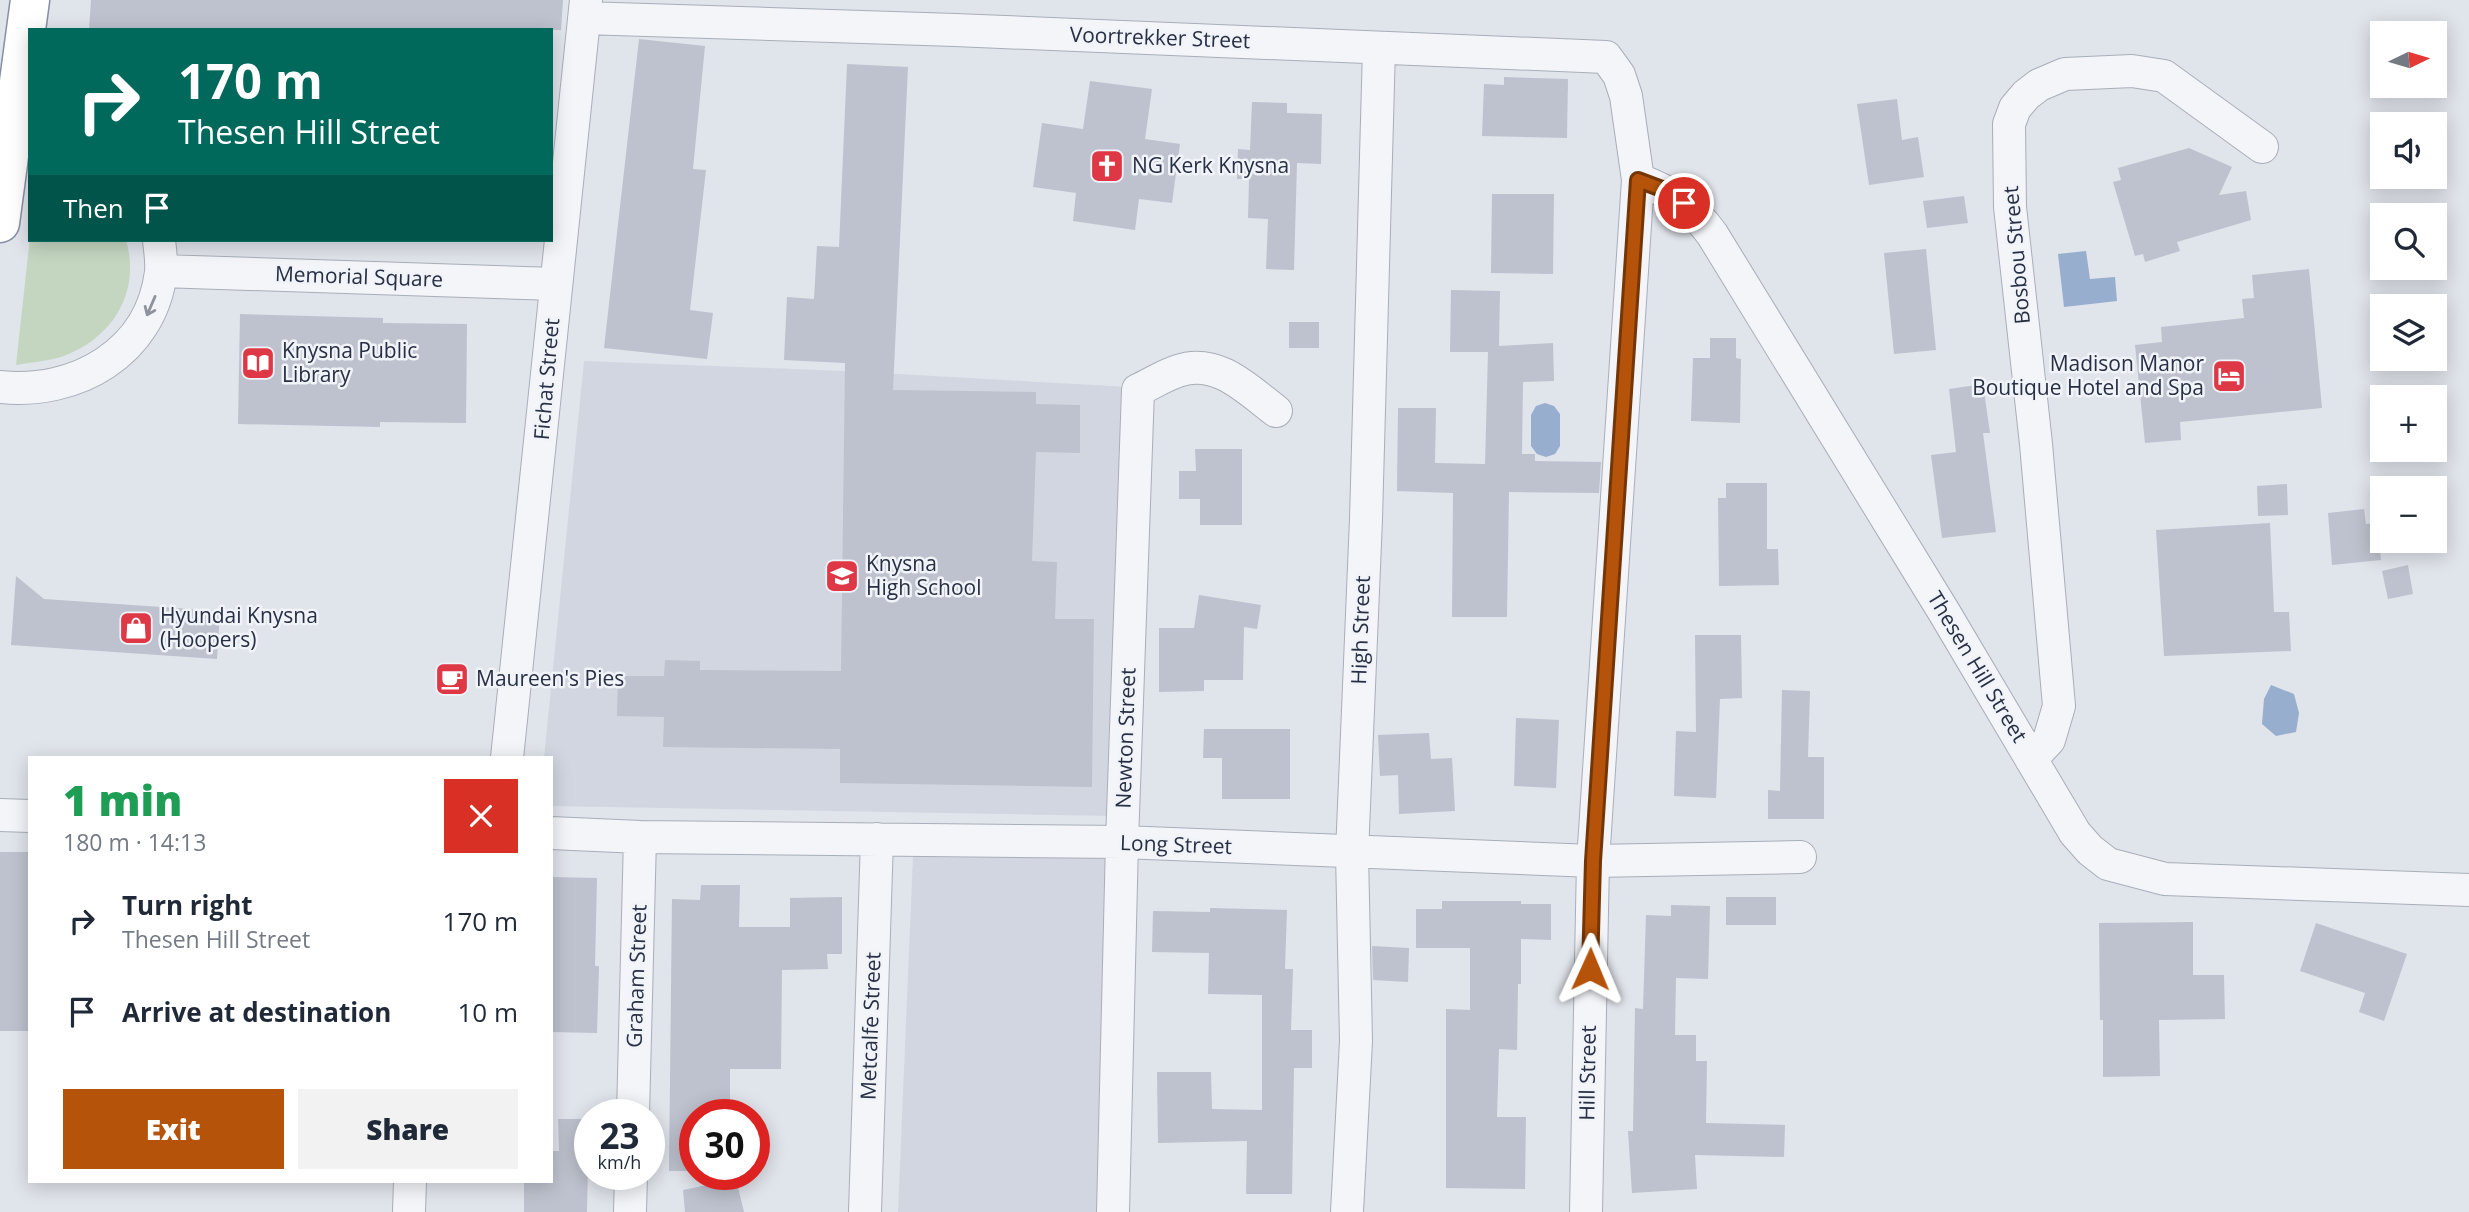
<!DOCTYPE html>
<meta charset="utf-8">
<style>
:root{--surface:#fff;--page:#f2f2f3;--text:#1f2937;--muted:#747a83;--accent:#b45309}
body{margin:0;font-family:"Open Sans",sans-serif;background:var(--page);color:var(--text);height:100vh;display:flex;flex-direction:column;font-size:26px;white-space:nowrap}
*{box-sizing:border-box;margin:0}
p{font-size:23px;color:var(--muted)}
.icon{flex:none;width:38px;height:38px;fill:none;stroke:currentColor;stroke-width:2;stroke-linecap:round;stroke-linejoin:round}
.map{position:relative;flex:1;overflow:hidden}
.drawer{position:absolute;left:28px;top:756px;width:525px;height:427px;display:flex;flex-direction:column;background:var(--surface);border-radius:0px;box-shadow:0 4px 18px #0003}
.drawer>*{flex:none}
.hud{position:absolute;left:28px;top:28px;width:525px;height:214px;border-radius:0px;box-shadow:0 4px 18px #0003;background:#00695c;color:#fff;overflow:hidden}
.needle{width:46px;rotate:85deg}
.controls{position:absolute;left:2370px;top:21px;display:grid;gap:14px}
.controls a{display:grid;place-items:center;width:77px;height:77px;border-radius:0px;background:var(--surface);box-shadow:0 4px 18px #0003;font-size:35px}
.speed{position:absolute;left:574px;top:1099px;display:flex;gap:14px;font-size:35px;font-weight:700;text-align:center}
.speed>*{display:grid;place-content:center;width:91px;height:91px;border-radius:50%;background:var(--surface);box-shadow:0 4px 18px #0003;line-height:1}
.speed small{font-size:18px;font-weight:400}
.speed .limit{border:10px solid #d22;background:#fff;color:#111}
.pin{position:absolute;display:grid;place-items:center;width:60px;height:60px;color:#fff;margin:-30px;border:4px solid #fff;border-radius:50%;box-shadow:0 2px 7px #0007}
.me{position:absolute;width:77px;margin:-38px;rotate:1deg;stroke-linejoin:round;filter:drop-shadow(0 0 5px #0008)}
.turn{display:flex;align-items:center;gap:24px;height:147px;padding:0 35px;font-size:32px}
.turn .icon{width:91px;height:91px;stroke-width:2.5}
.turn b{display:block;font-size:49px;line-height:60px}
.then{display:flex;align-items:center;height:66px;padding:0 35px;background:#0003;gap:14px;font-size:26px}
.round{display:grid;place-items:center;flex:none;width:74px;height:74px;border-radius:0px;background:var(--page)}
.overview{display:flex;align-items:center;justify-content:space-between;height:119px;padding:0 35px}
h1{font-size:42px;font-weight:800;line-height:52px;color:#1e9e55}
.action{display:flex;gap:14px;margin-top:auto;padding:14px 35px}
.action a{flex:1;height:80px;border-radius:0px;background:var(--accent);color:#fff;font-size:28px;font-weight:800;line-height:80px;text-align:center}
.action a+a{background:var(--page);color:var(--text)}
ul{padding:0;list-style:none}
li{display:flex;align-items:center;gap:21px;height:91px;padding:0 35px}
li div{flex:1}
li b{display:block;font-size:26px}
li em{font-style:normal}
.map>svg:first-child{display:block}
</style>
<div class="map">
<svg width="2469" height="1212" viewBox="0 0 2469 1212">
<rect width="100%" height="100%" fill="#e0e4eb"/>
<path fill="#d2d6e0" d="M584,361L844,371L1129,387L1114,816L551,806V758H544Z
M913,857L1111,858L1099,1212H898Z"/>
<path fill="#c4d6c0" d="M30,237V240H126C141,291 114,337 64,356C50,361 32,362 16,365Z"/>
<path fill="#97aecf" d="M2086,251L2090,279L2115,277L2117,301L2064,307L2058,254Z
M1545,403L1554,406L1560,414V446L1555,454L1546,457L1537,454L1531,446V415L1536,406Z
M2271,685L2294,694L2299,713L2296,732L2276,736L2262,724L2264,699Z"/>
<path fill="#bdc2ce" d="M91,0H563L561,30H89Z
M639,39L705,46L693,169L706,170L690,310L713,313L707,359L604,348Z
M847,64L908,67L893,390L1036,392V404L1080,405V453L1036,452L1032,561L1057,562L1055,619H1094L1092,787L840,783V749L663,747L664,717L617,716L618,676H664L665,660L700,661V670L841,671L845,363L784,360L787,297L814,299L817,246L839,247Z
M1504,77L1568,79L1567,138L1482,136L1484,84L1504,85Z
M1090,81L1152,89L1145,139L1180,144L1172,203L1139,199L1135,230L1073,221L1076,193L1033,187L1042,123L1083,129Z
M1897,99L1902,140L1918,137L1924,177L1869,185L1857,104Z
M1252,102L1287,103V113L1322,114L1321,164L1297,163L1294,270L1266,269L1268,219L1248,218L1249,179H1237L1238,149L1250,150Z
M2189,148L2232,167L2219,195L2246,191L2251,220L2177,242L2180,251L2145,262L2143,254L2135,256L2113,182L2121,180L2118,168Z
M1492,194H1554L1553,274L1491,273Z
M1964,196L1968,223L1927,228L1923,201Z
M1926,249L1936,350L1894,354L1884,253Z
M2309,269L2322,408L2180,422L2181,440L2145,443L2135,345L2162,342L2161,327L2244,318L2242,299L2254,298L2252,275Z
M1451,290L1500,291L1499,346L1553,343L1554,381L1523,382L1522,454H1535V461L1601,462L1599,493L1509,492L1507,617H1452L1453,493L1397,491L1398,408H1436L1435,463L1485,464L1488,352H1450Z
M240,314L383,318V323L467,324L466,423L380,422V427L238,424Z
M1289,322H1319V348H1289Z
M1710,338H1736V358L1741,359L1740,423L1691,421L1693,358H1710Z
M1983,384L1990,433H1983L1996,532L1942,538L1931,455L1956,452L1949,389Z
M1195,449H1242V525H1200V499H1179V471H1196Z
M1726,483H1767V549H1778L1779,585L1719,586L1718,498H1726Z
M2287,484L2288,515L2258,516L2257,486Z
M2364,509L2366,524L2377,523L2381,560L2332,565L2328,513Z
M2270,523L2274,612H2289L2291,651L2164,656L2156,530Z
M2408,565L2413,594L2388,599L2382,571Z
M16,576L44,599L220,611L217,659L11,645Z
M1199,595L1261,605L1257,629L1244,627L1243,680H1204V691L1159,692V628H1194Z
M1695,635H1741L1742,698L1720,699L1716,798L1674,796L1676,731L1696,732Z
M1782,690L1810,691L1808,757H1824V819H1768V790L1780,791Z
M1516,718L1559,720L1556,788L1514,786Z
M1204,729H1290V799H1222V758H1203Z
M1429,733L1431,759L1452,758L1455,811L1399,814L1398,775L1380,776L1378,735Z
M0,852H30V1031H0Z
M551,877L597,878L595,966H599L597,1033L551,1032Z
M701,885H740L739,927H790V898L842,897V954H827L828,969L782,970L781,1069H730V1115H695V1171H669L672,899L700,900Z
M1726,897H1776V925H1726Z
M1442,901H1521V904H1551V940L1521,939V984H1518L1517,1050L1499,1049L1497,1117H1526L1525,1189L1446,1188V1009L1470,1010V948H1416V909H1442Z
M1671,905L1710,906L1708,979L1676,978L1675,1035H1696V1061H1707L1706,1123L1785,1125L1784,1157L1695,1155L1697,1189L1632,1193L1628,1131H1633L1635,1008L1643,1009L1646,915L1671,916Z
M1210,908L1287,910L1285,969H1293L1291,1030H1312V1068H1294L1292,1194H1246L1247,1141L1158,1143L1157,1072H1211L1212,1109L1262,1110V995L1208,994L1209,953L1152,952L1153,911L1210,912Z
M2193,922V975H2224L2225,1019L2159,1020L2160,1076L2103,1077V1020H2100L2099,923Z
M2316,923L2407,954L2384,1021L2359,1012L2365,993L2300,971Z
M1372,946L1409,948L1408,982L1373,980Z
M558,1119H589L587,1212H524V1181H551V1151H559Z
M736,1179L744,1212H685L683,1190Z"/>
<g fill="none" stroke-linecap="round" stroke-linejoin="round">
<g stroke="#a8aeb9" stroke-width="34">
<path id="minor" d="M584,18L955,30L1606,57L1619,75L1626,96L1638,180L1593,861L1586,1212
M1638,180C1671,191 1692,207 1712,234L1944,612L2075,833L2090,850L2108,864L2165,879L2469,890
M161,271L556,284
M0,387C76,395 151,353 161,272C162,262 160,250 159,240
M507,758L586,0
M2031,759L2049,740L2059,706L2036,444L2010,207L2009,124L2015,108L2026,95L2039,85L2065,74L2132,71L2164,76L2262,147
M0,815L30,816
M551,833L640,837L1122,842L1593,861L1800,857
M633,1115L640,837
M409,1212L410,1181
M630,1212L631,1174
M865,1212L877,839
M1113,1212L1122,842L1138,390C1151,384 1165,375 1178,371C1217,357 1248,390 1276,411
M1347,1212L1356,1041L1352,853L1366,519L1379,48"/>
</g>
<g stroke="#868fa3" stroke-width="41">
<path id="trunk" d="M0,223L30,0"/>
</g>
<use href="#minor" stroke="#f4f5f9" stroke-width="32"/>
<use href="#trunk" stroke="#fff" stroke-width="38"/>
</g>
<defs><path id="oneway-shaft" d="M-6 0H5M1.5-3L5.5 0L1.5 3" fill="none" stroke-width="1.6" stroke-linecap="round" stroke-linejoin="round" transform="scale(1.75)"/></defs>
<use stroke="#8e929e" href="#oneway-shaft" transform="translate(151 306) rotate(113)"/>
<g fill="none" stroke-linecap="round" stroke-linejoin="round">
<g stroke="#753606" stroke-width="18">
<path id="route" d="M1590,969L1593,861L1638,180L1670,192L1684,203"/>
</g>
<use href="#route" stroke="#b45309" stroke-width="12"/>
</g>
<defs>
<g id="church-square" transform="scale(1.75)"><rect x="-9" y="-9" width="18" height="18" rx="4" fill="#de3745" stroke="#f0f3f8"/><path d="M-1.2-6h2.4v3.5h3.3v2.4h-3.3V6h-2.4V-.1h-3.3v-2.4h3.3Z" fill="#fff"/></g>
<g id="library-square" transform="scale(1.75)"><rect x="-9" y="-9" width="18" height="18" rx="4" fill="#de3745" stroke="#f0f3f8"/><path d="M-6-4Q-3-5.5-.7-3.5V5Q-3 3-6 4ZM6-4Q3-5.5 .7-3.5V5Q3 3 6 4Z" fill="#fff"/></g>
<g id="hotel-square" transform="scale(1.75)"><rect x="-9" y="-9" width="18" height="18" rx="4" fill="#de3745" stroke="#f0f3f8"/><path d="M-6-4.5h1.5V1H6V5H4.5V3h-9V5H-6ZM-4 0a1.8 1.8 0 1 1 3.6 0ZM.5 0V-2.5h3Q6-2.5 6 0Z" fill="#fff"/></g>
<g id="school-square" transform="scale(1.75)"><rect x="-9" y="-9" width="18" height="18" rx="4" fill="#de3745" stroke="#f0f3f8"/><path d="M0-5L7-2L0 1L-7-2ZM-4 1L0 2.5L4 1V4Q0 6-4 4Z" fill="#fff"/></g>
<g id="shop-square" transform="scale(1.75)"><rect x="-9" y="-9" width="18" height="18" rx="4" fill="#de3745" stroke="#f0f3f8"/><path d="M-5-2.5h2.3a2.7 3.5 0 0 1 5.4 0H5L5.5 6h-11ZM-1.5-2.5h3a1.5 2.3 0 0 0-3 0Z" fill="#fff"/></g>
<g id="cafe-square" transform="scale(1.75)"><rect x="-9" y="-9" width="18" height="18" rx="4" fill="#de3745" stroke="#f0f3f8"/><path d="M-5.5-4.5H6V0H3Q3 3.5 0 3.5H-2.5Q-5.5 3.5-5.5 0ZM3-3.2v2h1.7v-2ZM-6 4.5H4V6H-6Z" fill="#fff"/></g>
</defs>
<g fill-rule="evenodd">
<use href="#church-square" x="1107" y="166"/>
<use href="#library-square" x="258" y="363"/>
<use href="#hotel-square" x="2229" y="376"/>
<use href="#school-square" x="842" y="576"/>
<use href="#shop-square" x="136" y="628"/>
<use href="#cafe-square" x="452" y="679"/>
</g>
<g text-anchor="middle" stroke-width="5" stroke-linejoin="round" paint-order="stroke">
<g font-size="21" fill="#272f44" stroke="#f0f3f8">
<text transform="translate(1160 38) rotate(2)" y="7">Voortrekker Street</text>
<text transform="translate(2017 255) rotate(-95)" y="7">Bosbou Street</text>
<text transform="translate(359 277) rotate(2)" y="7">Memorial Square</text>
<text transform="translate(547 379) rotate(-85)" y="7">Fichat Street</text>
<text transform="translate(1361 630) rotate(-88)" y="7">High Street</text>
<text transform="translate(1977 667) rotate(59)" y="7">Thesen Hill Street</text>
<text transform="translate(1126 738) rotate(-88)" y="7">Newton Street</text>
<text transform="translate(1176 845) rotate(2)" y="7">Long Street</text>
<text transform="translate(637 976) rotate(-88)" y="7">Graham Street</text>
<text transform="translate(871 1026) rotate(-88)" y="7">Metcalfe Street</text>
<text transform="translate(1588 1073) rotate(-89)" y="7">Hill Street</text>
</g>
<g font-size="21" fill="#272f44" stroke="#f0f3f8" text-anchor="start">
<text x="1132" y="173">NG Kerk Knysna</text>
<text x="282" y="358">Knysna Public<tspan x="282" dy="24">Library</tspan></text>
<text x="2204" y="371" text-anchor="end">Madison Manor<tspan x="2204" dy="24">Boutique Hotel and Spa</tspan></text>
<text x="866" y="571">Knysna<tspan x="866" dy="24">High School</tspan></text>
<text x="160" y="623">Hyundai Knysna<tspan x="160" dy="24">(Hoopers)</tspan></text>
<text x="476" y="686">Maureen's Pies</text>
</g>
</g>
</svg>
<div class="controls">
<a><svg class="needle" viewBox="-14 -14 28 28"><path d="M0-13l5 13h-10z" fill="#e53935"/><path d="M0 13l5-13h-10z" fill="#747a83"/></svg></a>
<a><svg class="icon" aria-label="sound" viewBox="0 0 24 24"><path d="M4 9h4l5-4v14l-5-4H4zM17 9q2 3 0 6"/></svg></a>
<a><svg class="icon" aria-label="search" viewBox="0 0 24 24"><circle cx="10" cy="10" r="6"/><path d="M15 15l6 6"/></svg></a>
<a><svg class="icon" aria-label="layers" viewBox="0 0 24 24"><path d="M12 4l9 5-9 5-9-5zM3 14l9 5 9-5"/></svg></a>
<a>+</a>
<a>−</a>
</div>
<div class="speed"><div>23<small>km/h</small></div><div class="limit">30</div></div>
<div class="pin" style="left:1684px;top:203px;background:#d93025"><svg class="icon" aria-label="arrive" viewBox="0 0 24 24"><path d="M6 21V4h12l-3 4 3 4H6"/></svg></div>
<svg class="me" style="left:1590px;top:969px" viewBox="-20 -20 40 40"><path d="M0-17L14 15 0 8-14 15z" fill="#b45309" stroke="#fff" stroke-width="4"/></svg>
<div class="hud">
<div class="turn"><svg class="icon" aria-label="right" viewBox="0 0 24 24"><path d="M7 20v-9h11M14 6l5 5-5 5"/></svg><div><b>170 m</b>Thesen Hill Street</div></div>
<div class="then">Then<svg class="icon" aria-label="arrive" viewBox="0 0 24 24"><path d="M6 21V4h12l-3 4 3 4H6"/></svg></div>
</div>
<section class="drawer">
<div class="overview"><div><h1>1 min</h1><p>180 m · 14:13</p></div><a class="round" style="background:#d93025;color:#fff"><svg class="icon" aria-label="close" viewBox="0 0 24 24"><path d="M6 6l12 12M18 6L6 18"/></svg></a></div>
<ul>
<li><svg class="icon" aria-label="right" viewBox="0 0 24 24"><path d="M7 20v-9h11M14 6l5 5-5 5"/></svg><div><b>Turn right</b><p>Thesen Hill Street</p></div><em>170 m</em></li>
<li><svg class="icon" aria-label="arrive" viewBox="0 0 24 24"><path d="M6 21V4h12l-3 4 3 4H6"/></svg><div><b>Arrive at destination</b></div><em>10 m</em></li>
</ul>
<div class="action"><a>Exit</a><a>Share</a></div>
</section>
</div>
